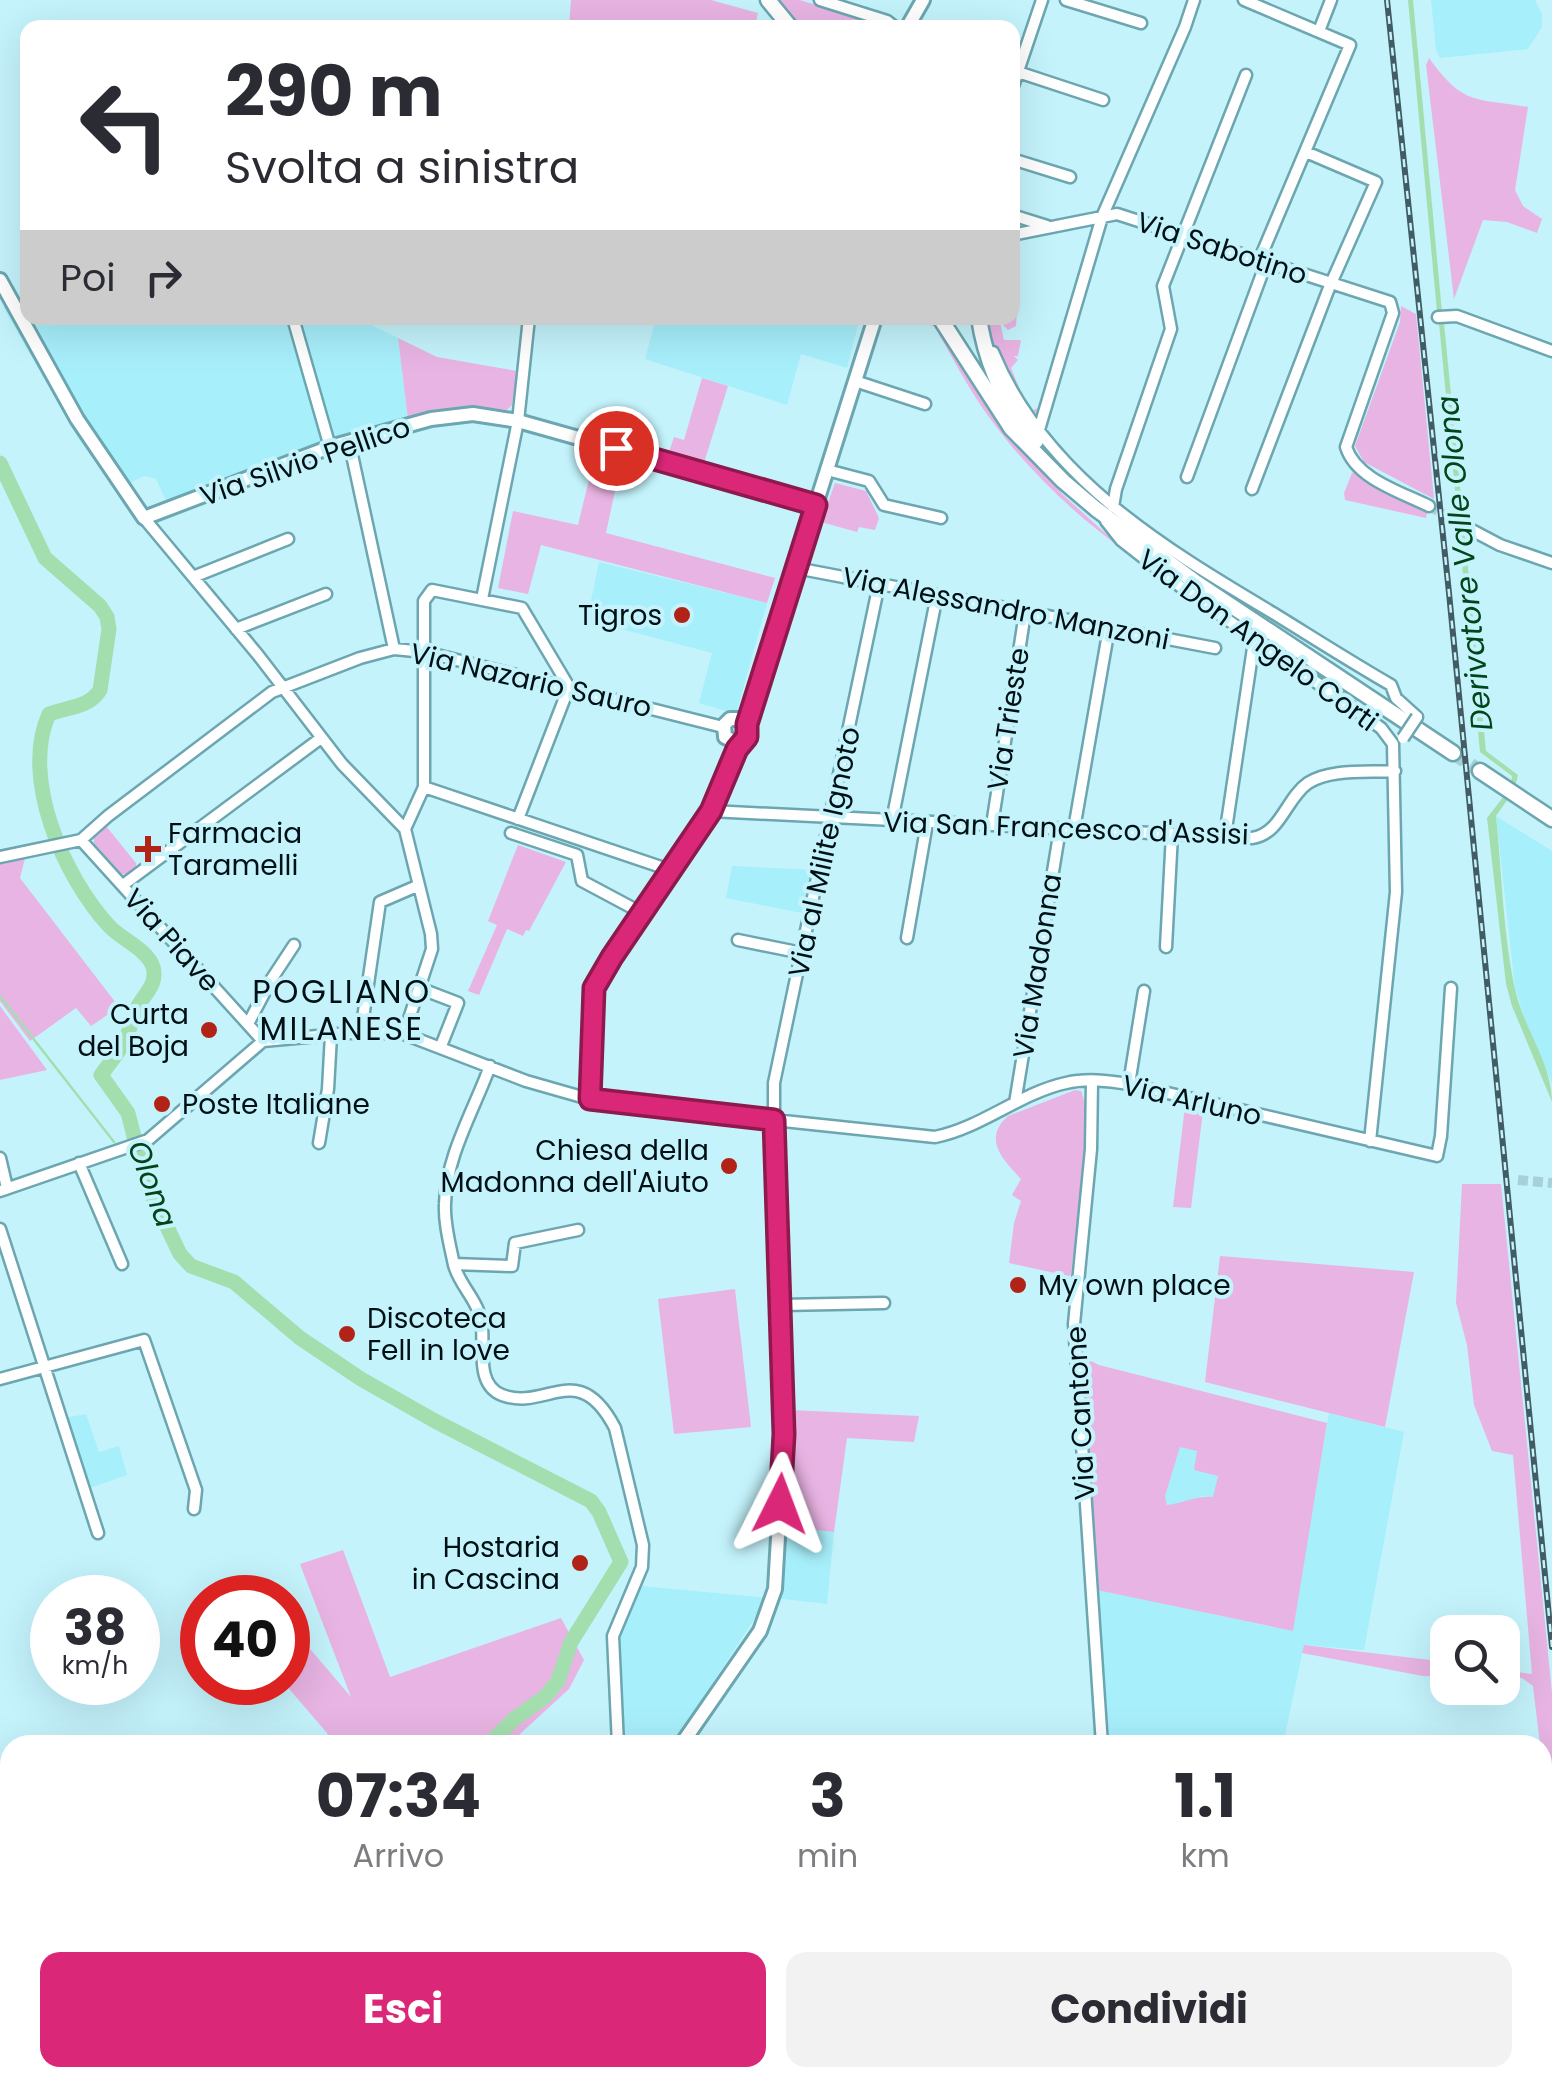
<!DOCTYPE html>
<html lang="it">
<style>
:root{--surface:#fff;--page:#f2f2f3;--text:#2b2b33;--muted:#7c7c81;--accent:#db2777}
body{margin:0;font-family:Poppins,sans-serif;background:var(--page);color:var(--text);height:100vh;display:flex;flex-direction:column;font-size:38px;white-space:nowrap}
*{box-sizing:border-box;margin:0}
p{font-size:32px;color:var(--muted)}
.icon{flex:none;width:55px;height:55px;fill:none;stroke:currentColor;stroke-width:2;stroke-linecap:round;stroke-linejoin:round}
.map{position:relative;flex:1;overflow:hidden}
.details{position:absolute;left:0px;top:1735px;width:1552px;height:352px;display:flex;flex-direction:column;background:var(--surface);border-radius:30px 30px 0 0;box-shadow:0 10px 40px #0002}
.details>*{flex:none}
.hud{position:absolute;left:20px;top:20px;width:1000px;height:305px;border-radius:20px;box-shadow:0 10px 40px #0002;background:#fff;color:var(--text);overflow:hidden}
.tools{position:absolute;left:1430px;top:1615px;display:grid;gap:20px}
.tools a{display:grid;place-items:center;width:90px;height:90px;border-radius:20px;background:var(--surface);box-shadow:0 10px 40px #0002;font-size:50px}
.speed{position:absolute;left:30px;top:1575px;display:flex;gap:20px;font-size:50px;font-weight:700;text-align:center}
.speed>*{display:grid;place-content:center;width:130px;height:130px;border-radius:50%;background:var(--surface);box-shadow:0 10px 40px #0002;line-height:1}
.speed small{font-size:25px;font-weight:400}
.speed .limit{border:15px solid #d22;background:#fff;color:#111}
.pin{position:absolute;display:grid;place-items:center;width:85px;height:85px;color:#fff;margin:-42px;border:5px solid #fff;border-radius:50%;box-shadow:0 2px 10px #0007}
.me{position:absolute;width:110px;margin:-55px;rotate:3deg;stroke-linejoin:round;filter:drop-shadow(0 0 8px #0008)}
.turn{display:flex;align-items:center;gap:35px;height:210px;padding:0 40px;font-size:45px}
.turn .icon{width:130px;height:130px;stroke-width:2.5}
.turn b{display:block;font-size:70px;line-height:85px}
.then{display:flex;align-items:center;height:95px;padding:0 40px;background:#0003;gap:20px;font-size:38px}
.eta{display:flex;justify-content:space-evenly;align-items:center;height:170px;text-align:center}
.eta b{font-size:60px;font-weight:700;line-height:70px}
.primary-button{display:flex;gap:20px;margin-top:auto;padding:20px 40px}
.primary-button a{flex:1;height:115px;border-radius:20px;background:var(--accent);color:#fff;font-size:40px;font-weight:700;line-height:115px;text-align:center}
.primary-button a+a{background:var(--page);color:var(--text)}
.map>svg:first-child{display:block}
</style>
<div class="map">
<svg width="1552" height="2087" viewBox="0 0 1552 2087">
<rect width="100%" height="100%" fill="#c4f3fc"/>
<path fill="#a7effb" d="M1431,0H1535L1542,14V27L1528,49L1440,58L1436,50Z
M27,300L28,318H358L398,338L408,419L343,437L167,503L156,479L144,476L116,490L78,438L3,307Z
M656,318H860L847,368L801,354L787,405L645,359Z
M599,562L767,603L736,714L699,703L712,653L587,620Z
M1496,816L1552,851V1083L1527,1027L1515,987Z
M732,866L817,870L807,914L726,898Z
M1329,1413L1404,1432L1364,1650L1304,1645L1283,1745H1096L1093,1732L1085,1587L1292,1631Z
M86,1414L99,1452L119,1446L127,1475L87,1489L64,1418Z
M1180,1446L1198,1451L1218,1475L1214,1497L1202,1496L1189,1502L1167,1505L1165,1496Z
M780,1526L834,1532L827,1604L775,1598Z
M641,1586L768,1598L672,1745H623L618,1643Z"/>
<path fill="#e8b4e3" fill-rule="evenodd" d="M571,0H711L758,13L755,27H569Z
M777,0H800L868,21L876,27H798Z
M1429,58C1463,105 1473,98 1528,107L1515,190L1523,206L1542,219L1537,233L1507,222L1483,220L1454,299L1426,65Z
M1401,306L1416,314L1434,499L1364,462L1355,446L1400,322Z
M1013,310L1017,311L1016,326L1008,330L1000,322L1004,340H1021L1018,356H1014L1018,360L1011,368L1027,406L1033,410L1041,407L1033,416L1029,415L996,351L985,318H1012Z
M900,318H934L1020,444L1062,494L1124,550C1072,513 1023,465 986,413C966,385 951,354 934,326Z
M398,338L437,357L517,371L512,405L507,410L457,408L408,419Z
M702,378L728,386L703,466L668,455L674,437L684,440Z
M596,451L622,458L606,533L775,578L767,603L541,545L528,594L498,588L513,511L578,525Z
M1360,472L1428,508L1426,518L1345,500L1344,493L1352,473Z
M835,483L866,491L879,518L875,530L859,527L857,532L821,522Z
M106,826L136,863V868L128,874H120L94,843V835Z
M518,845L566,862L529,931L526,930L523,936L507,929L479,995L468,991L497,925L488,921Z
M25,858L20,878L119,1007L91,1026L76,1008L30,1041L0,1001V863Z
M0,1006L47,1070L0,1080Z
M1075,1090L1081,1091C1095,1120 1075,1237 1071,1275L1068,1276L1009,1263L1014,1223L1021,1201L1012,1195L1021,1179C1003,1160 982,1139 1008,1116Z
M1185,1106L1203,1111L1191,1208L1173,1207Z
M1462,1184H1501L1552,1693V2087H769L770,2078H970L966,2083L994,2078H1542V1829L1550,1828L1542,1745H1540L1533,1686L1522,1678H1502L1503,1670L1532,1674L1513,1455L1492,1451L1474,1405L1467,1345L1456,1303Z
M1220,1256L1414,1272L1385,1427L1205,1382Z
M735,1289L751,1427L674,1434L658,1299Z
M1083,1357L1099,1365L1327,1423L1293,1631L1097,1590ZM1180,1447L1197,1451L1194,1470L1218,1476L1213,1497C1198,1495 1183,1503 1167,1505L1165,1496Z
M790,1410L919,1416L914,1442L847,1438L834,1532L786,1527Z
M343,1550L390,1677L561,1618L584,1660L569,1689L508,1745H332L327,1733L284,1683L288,1682V1623L351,1697L300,1564Z
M1304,1645L1447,1662V1677L1423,1676L1302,1653Z
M10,2052V2078H367L361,2087H0V2054Z"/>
<path fill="#a3dfae" d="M1408,0H1413L1442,312H1437Z
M1439,323H1444L1486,751L1518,775L1515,787L1511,784L1512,776L1480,752Z
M1504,796L1508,799L1496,816C1502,874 1503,936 1516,993C1525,1030 1552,1064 1552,1102L1512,1006L1506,984L1487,818Z
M1290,2078H1532L1533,2087H1290Z"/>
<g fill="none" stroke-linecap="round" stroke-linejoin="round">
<path stroke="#a3dfae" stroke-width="2.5" d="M0,996L114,1142"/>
<path stroke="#a3dfae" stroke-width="15" d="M0,463L45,558L100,606L107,617L109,629L100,690C89,708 67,707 49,714C20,778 64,877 109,926C121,939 148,950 153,967C158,985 144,994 137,1008C131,1019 130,1033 123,1044C117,1055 108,1065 101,1075L128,1113L146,1183L180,1254L191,1266L234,1282L300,1338L361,1379L435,1421L591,1501L599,1512L621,1562L571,1642L558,1681L545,1697L514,1719L488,1745"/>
<path stroke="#a7d1d9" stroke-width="10" stroke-dasharray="10 5" stroke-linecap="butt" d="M1429,506L1464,526
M1518,1180L1552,1183"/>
<path stroke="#a7d1d9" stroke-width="14" stroke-dasharray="14 7" stroke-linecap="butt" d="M1453,753L1480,771"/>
<g stroke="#6ca6b0" stroke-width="15">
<path id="minor" d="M820,0L887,21L896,28
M1066,0L1141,23
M1319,31L1331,0
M1018,72L1103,100
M1012,89L1042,0
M1012,159L1070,177
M1012,215L1047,226
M1012,235L1117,214L1390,302L1393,313L1346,447C1356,479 1401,492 1429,506
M1438,317L1457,316L1552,351
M293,318L330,447
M993,352C1044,476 1162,547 1273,613C1312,637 1351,662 1391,685L1396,698L1417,717
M855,381L925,404
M1038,433L1102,217L1185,27L1194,0
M349,441L394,649
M827,470L869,481L884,505L941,518
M1187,477L1263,271L1261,256L1350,45L1244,0
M1252,489L1329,288L1376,182L1306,152
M1113,507L1116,489L1171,329L1163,286L1246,75
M144,518L258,655L342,764L405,829
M1106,521L1121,540L1177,584L1381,728L1393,744L1396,892L1370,1141
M1464,526L1500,545L1552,563
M796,568L1215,648
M193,577L288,539
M879,584L774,1083V1120L935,1137C981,1128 1020,1093 1066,1083C1087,1078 1109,1081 1129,1084L1437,1156L1441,1136L1451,988
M482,599L518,421L529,318
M236,629L326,594
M424,787L670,870
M711,811L1252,838C1281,834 1286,798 1308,783C1331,768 1369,773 1395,771
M892,821L937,595
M992,825L1025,613
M1074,829L1109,628
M511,833L577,855L582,881L642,913
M1225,836L1253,648
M81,840L108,816L272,692L360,658L394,649L425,652L723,727
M81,840L263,1041
M0,857L81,840
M123,885L321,738
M907,938L927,823
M738,940L802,953
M1166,947L1172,834
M419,988L458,1003L441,1046
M248,1024L271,980L294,945
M361,1032L380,902L417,886
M404,1034L432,949L431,934L405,829L424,787V601L432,590L522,608L569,687L518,819
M490,1066C474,1110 446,1156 445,1204C444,1224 450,1245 454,1265C460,1287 480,1301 482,1327C484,1349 476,1385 502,1395C546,1412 578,1357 615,1428L643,1545L642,1567L613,1636L618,1745
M1092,1081L1091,1149L1074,1324L1102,1745
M1129,1084L1144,991
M1015,1103L1060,829
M319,1143L328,1089L331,1035
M0,1158L7,1188
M79,1163L122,1264
M0,1191L148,1140L263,1041L361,1032L404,1034L526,1081L589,1099
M0,1229L98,1533
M454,1264L512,1266L515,1243L578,1230
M782,1305L884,1303
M0,1379L144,1340L196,1490L194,1509
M1256,2078L1257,2087"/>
</g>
<g stroke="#6ca6b0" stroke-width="18">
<path id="tertiary" d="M907,28L923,0
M0,280L77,419L144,518L330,447L431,419L473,414L518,421L816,505
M747,724L742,719H730L724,725L725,737L738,743L748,733L747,724L756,694L875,318
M681,1745L760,1631L775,1589L784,1434L774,1120L589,1099L594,988L612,957L711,811L742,741
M582,2087L584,2078"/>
</g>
<g stroke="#6ca6b0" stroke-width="19">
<path id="secondary" d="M768,0L791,28
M940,318L1011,428L1063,481L1096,509L1194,581L1453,753
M979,318C986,364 1004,405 1036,441
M1480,771L1552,819"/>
</g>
<use href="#minor" stroke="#fff" stroke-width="10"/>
<use href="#tertiary" stroke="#fff" stroke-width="12"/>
<use href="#secondary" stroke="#fff" stroke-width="14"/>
<g stroke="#415c62" stroke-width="6">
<path id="rail" d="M1387,0L1449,593L1552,1647"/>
</g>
<use href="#rail" stroke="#c4f3fc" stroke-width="2.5" stroke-dasharray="8" stroke-linecap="butt"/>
<g stroke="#6ca6b0" stroke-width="15" stroke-linecap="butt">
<path id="minor-bridge" d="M1403,738L1417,717"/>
</g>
<use href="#minor-bridge" stroke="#fff" stroke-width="10"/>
</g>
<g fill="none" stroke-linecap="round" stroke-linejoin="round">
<g stroke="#8e194d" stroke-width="25">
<path id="route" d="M616,448L816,505L747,724V737L737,749L711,811L612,957L594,988L590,1099L774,1120L784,1434L780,1504"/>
</g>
<use href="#route" stroke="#db2777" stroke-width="18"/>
</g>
<g fill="#b12317" stroke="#c4f3fc" stroke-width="4">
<circle cx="682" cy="615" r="10"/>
<path d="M143 834h10v10h10v10h-10v10h-10v-10h-10v-10h10z"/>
<circle cx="209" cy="1030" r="10"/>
<circle cx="162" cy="1104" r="10"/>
<circle cx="729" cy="1166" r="10"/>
<circle cx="1018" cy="1285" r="10"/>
<circle cx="347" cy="1334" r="10"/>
<circle cx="580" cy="1563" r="10"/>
</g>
<g text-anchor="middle" stroke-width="8" stroke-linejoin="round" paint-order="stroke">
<g font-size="28" fill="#001115" stroke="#c4f3fc">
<text transform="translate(1222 248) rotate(18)" y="10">Via Sabotino</text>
<text transform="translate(305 461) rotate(-19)" y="10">Via Silvio Pellico</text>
<text transform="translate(1006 608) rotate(11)" y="10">Via Alessandro Manzoni</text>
<text transform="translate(1258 640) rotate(36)" y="10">Via Don Angelo Corti</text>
<text transform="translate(531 680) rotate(13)" y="10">Via Nazario Sauro</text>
<text transform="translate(1008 719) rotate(-81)" y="10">Via Trieste</text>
<text transform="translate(1066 828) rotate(2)" y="10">Via San Francesco d'Assisi</text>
<text transform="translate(824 852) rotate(-78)" y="10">Via al Milite Ignoto</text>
<text transform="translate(172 940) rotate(48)" y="10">Via Piave</text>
<text transform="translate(1037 966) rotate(-81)" y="10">Via Madonna</text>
<text transform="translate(1192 1100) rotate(13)" y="10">Via Arluno</text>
<text transform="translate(1080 1413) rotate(-93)" y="10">Via Cantone</text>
</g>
<g font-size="28" fill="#001115" stroke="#c4f3fc" text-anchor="end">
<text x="662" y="625">Tigros</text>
<text x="168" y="843" text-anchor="start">Farmacia<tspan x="168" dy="32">Taramelli</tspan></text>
<text x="189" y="1024">Curta<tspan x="189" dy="32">del Boja</tspan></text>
<text x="182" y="1114" text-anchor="start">Poste Italiane</text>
<text x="709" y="1160">Chiesa della<tspan x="709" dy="32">Madonna dell'Aiuto</tspan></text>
<text x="1038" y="1295" text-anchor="start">My own place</text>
<text x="367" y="1328" text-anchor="start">Discoteca<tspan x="367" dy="32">Fell in love</tspan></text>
<text x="560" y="1557">Hostaria<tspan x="560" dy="32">in Cascina</tspan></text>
</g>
<g font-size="30" font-style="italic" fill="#00461a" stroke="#c4f3fc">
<text transform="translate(1465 563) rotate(-96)" y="10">Derivatore Valle Olona</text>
<text transform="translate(152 1184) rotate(70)" y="10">Olona</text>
</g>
<g font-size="32" letter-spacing="2.5" fill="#001115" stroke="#c4f3fc">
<text x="342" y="1003">POGLIANO<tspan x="342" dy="37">MILANESE</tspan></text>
</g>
</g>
</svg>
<div class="tools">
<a><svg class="icon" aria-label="search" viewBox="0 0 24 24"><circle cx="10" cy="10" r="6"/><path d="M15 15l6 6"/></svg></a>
</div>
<div class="speed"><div>38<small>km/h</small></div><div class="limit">40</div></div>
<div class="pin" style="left:616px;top:448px;background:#d93025"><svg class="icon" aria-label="arrive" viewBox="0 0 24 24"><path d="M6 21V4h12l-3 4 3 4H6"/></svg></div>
<svg class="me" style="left:780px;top:1504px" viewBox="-20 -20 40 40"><path d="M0-17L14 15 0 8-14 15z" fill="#db2777" stroke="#fff" stroke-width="4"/></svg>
<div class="hud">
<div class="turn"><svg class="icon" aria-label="left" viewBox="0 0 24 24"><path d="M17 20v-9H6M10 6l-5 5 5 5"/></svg><div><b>290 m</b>Svolta a sinistra</div></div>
<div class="then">Poi<svg class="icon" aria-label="right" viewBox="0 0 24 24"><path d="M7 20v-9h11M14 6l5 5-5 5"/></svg></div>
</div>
<section class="details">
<div class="eta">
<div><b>07:34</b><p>Arrivo</p></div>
<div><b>3</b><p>min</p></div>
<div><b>1.1</b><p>km</p></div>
</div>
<div class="primary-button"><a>Esci</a><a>Condividi</a></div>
</section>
</div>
